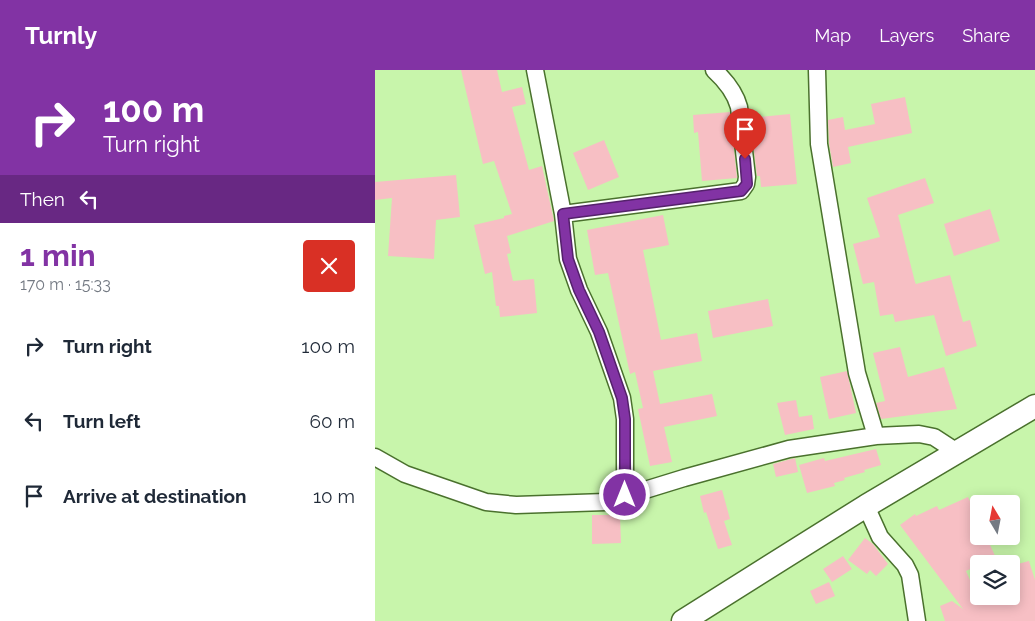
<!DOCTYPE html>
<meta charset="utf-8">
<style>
:root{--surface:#fff;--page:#f2f2f3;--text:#1f2937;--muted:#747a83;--accent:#8233a4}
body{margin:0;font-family:Raleway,sans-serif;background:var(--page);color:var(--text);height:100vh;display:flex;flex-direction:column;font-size:19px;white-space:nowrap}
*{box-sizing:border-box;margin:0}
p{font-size:16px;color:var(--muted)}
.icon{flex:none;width:28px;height:28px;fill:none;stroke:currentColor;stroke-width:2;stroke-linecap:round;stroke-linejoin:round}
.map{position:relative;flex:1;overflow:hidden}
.panel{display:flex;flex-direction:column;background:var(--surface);width:375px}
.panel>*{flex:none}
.top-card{background:#8233a4;color:#fff;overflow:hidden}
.needle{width:32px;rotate:350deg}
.fabs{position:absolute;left:595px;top:425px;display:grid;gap:10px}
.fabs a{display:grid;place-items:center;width:50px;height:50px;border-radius:5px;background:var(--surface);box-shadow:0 2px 12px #0003;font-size:25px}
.pin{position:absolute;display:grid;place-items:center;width:42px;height:42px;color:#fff;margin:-51px -21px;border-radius:50% 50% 50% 0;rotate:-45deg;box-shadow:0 0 5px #0007}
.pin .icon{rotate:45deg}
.me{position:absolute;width:55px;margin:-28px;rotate:0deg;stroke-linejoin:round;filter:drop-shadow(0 0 4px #0008)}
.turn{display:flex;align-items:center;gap:18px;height:105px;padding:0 20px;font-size:22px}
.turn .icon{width:65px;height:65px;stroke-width:2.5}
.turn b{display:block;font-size:35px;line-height:42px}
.then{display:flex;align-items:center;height:48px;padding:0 20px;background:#0003;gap:10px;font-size:19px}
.round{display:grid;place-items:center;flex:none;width:52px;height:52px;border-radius:5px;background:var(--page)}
.summary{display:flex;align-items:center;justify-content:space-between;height:85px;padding:0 20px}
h1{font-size:30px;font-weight:700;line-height:38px;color:var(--accent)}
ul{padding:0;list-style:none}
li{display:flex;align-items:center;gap:15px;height:75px;padding:0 20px}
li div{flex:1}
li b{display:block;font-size:19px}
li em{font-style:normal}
header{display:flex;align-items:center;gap:30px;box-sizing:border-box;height:70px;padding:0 25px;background:var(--accent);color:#fff}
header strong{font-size:24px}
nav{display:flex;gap:28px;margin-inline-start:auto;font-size:18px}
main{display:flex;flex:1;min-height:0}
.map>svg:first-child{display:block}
</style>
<header>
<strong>Turnly</strong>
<nav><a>Map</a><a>Layers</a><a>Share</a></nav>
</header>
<main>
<section class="panel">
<div class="top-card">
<div class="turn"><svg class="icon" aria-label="right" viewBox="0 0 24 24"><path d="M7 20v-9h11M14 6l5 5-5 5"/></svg><div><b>100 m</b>Turn right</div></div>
<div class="then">Then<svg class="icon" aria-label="left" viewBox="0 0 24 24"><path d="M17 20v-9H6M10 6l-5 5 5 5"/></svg></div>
</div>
<div class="summary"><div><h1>1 min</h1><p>170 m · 15:33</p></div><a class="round" style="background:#d93025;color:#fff"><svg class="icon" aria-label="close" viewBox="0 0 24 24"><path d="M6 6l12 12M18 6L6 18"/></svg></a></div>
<ul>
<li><svg class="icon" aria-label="right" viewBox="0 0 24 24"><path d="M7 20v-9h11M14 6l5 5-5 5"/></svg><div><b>Turn right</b></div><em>100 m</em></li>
<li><svg class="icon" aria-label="left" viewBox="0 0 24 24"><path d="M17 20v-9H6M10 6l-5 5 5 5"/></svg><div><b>Turn left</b></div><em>60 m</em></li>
<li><svg class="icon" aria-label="arrive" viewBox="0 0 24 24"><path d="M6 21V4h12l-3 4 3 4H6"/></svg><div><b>Arrive at destination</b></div><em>10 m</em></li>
</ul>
</section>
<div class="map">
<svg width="660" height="551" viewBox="0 0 660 551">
<rect width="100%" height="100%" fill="#c8f5ab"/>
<path fill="#f7bfc4" d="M86,0H122L127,22L147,17L151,34L137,37L154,100L167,96L179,151L132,166L136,183L132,184L138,211L159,209L162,243L125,247L124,236H121L117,202L110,204L99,155L129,148V146L137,144L119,91L108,94Z
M530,27L537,63L473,77L476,93L458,97L454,73L453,50L468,47L470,60L500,54L496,34Z
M355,42L362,108L327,111L323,62L319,63L318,45Z
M415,44L422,114L386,117L385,106H382L375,48Z
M229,70L244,107L213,120L198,83Z
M81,105L85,147L61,150L59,189L13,186L17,128L0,130V112Z
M550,108L559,133L523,145L540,212L541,214L575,205L588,252L595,250L602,276L571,286L559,245L520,252L518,244L505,246L499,212L488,214L478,174L505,167L492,128Z
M615,139L625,171L579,186L569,154Z
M288,145L294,175L268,180L286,270L322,263L327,291L278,301L285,334L337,324L342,346L289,357L297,392L275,396L263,339L268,338L260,302L255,304L233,203L220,205L212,160Z
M393,229L398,256L338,268L333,241Z
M525,277L533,307L569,297L582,339L506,349L501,333L510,331L498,283Z
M472,301L481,343L454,349L445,307Z
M421,330L424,347L437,345L439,359L410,365L402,333Z
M501,379L506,395L489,400L490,402L469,408L470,410L459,413L460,416L432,423L424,395L449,388L450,391Z
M420,388L423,402L401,407L398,394Z
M347,420L355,449L349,451L357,475L343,479L331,442L329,443L325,426Z
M593,427L604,450V466H611L621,488L604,494V495L591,501L602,526H636V496L654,491L660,510V551H570L565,536L577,531L588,539L525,455L540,444L541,446L562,436L564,440Z
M217,445H245L246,473L217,474Z
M490,468L498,474L513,494L501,506L495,500L492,504L473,490Z
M468,486L477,499L457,512L448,499Z
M454,512L460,526L441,534L435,521Z"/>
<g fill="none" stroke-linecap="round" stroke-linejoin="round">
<g stroke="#4a712d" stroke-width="19">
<path id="street" d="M160,0L188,144L193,189L204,220L224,262L247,328L250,349V425
M442,0L444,74L482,303L501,366
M188,144L366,121L371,114L372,107L364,37C360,22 351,11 339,0
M0,387L30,404L111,432L141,435L231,432L309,408L414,379L501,366L544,364L559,367L582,382
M491,436L505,467L530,495L535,505L542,551"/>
</g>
<g stroke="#4a712d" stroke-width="25">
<path id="secondary" d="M308,551L491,436L660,336"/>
</g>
<use href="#street" stroke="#fff" stroke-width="16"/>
<use href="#secondary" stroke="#fff" stroke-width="22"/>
</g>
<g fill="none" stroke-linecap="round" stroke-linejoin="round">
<g stroke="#54216b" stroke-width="12">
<path id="route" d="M250,425V349L247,328L224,262L204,220L193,189L188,144L366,121L372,114L370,89"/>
</g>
<use href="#route" stroke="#8233a4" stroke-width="9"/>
</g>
</svg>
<div class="fabs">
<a><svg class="needle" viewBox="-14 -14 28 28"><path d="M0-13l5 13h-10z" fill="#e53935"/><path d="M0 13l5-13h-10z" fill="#747a83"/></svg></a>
<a><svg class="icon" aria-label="layers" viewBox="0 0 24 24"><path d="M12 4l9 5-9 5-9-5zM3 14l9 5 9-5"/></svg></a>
</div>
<div class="pin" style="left:370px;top:89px;background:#d93025"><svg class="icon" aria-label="arrive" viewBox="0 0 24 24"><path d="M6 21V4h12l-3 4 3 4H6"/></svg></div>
<svg class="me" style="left:250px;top:425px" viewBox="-20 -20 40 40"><circle r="17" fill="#8233a4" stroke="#fff" stroke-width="3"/><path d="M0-11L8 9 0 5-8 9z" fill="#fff"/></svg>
</div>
</main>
